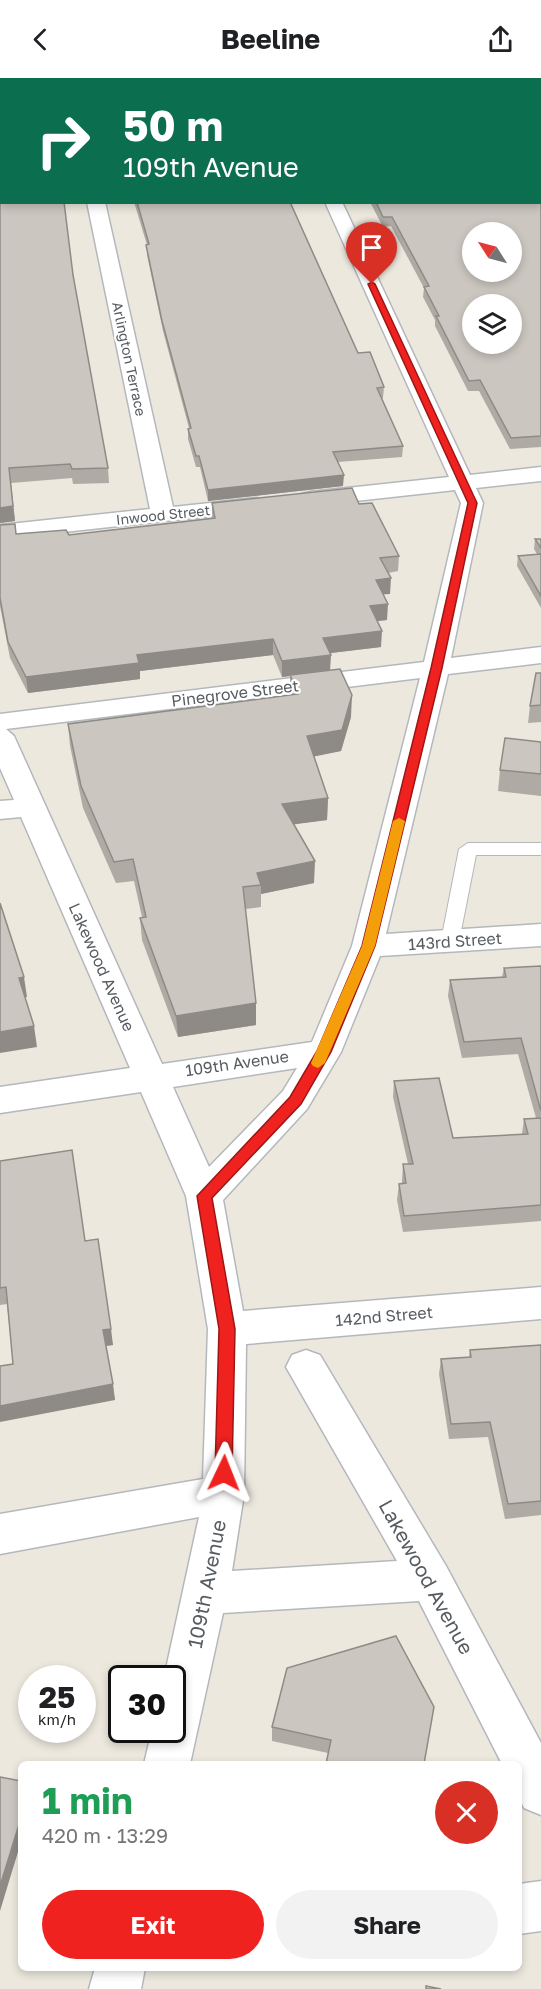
<!DOCTYPE html>
<meta charset="utf-8">
<style>
:root{--surface:#fff;--page:#f2f2f2;--text:#202124;--muted:#757577;--accent:#f02220}
body{margin:0;font-family:"Golos Text",sans-serif;background:var(--page);color:var(--text);height:100vh;display:flex;flex-direction:column;font-size:22px;white-space:nowrap}
*{box-sizing:border-box;margin:0}
p{font-size:20px;color:var(--muted)}
.icon{flex:none;width:33px;height:33px;fill:none;stroke:currentColor;stroke-width:2;stroke-linecap:round;stroke-linejoin:round}
.map{position:relative;flex:1;overflow:hidden}
.drawer{position:absolute;left:18px;top:1683px;width:504px;height:210px;display:flex;flex-direction:column;background:var(--surface);border-radius:9px;box-shadow:0 3px 9px #0003}
.drawer>*{flex:none}
.top-card{position:absolute;left:0px;top:0px;width:542px;height:126px;box-shadow:0 3px 9px #0003;background:#0b6e4f;color:#fff;overflow:hidden}
.needle{width:39px;rotate:306deg}
.fabs{position:absolute;left:462px;top:144px;display:grid;gap:12px}
.fabs a{display:grid;place-items:center;width:60px;height:60px;border-radius:50%;background:var(--surface);box-shadow:0 3px 9px #0003;font-size:30px}
.speed{position:absolute;left:18px;top:1587px;display:flex;gap:12px;font-size:30px;font-weight:700;text-align:center}
.speed>*{display:grid;place-content:center;width:78px;height:78px;border-radius:50%;background:var(--surface);box-shadow:0 3px 9px #0003;line-height:1}
.speed small{font-size:15px;font-weight:400}
.speed .limit{border:3px solid #111;border-radius:9px;background:#fff;color:#111}
.pin{position:absolute;display:grid;place-items:center;width:51px;height:51px;color:#fff;margin:-62px -26px;border-radius:50% 50% 50% 0;rotate:-45deg;box-shadow:0 0 6px #0007}
.pin .icon{rotate:45deg}
.me{position:absolute;width:66px;margin:-33px;rotate:2deg;stroke-linejoin:round;filter:drop-shadow(0 0 4px #0008)}
.turn{display:flex;align-items:center;gap:21px;height:126px;padding:0 24px;font-size:27px}
.turn .icon{width:78px;height:78px;stroke-width:2.5}
.turn b{display:block;font-size:42px;line-height:51px}
.round{display:grid;place-items:center;flex:none;width:63px;height:63px;border-radius:32px;background:var(--page)}
.summary{display:flex;align-items:center;justify-content:space-between;height:102px;padding:0 24px}
h1{font-size:36px;font-weight:700;line-height:45px;color:#1e9e55}
.primary-button{display:flex;gap:12px;margin-top:auto;padding:12px 24px}
.primary-button a{flex:1;height:69px;border-radius:36px;background:var(--accent);color:#fff;font-size:24px;font-weight:700;line-height:69px;text-align:center}
.primary-button a+a{background:var(--page);color:var(--text)}
header{display:flex;justify-content:space-between;align-items:center;height:78px;padding:0 24px;background:var(--surface);font-size:27px;font-weight:700}
.map>svg:first-child{display:block}
</style>
<header><svg class="icon" aria-label="back" viewBox="0 0 24 24"><path d="M15 5l-7 7 7 7"/></svg>Beeline<svg class="icon" aria-label="share" viewBox="0 0 24 24"><path d="M12 15V3M7 8l5-5 5 5M5 13v7h14v-7"/></svg></header>
<div class="map">
<svg width="541" height="1911" viewBox="0 0 541 1911">
<rect width="100%" height="100%" fill="#ece8de"/>
<g fill="none" stroke-linecap="round" stroke-linejoin="round">
<g stroke="#b4b8bc" stroke-width="2">
<path id="lane" d="M468,765H541V777H476L459,863L457,867H443L441,863L459,771Z"/>
</g>
<g stroke="#b4b8bc" stroke-width="3">
<path id="street" d="M61,0H75V2H61Z
M87,124H105L173,429L256,420L264,422L267,427L264,432L0,461V447L150,431Z
M325,124H342L470,397L541,389V403L476,410L483,425L451,580L541,569V585L448,596L386,856L541,846V868L380,878L341,974L307,1031L223,1122L243,1233L541,1209V1241L246,1266L244,1416L232,1493L397,1483L286,1289L292,1277L306,1272L320,1277L446,1488L541,1665V1737L524,1730L519,1719V1686H502L419,1523L223,1535L190,1686H144L152,1652H172V1600H164L199,1439L0,1476V1436L203,1401L208,1251L186,1118L141,1014L0,1035V1009L130,990L21,739L0,741V723L14,722L0,690V636L424,584L461,425L455,412L310,428L302,426L299,421L302,416L310,414L449,399ZM420,600L352,868L312,964L162,986L14,658L6,651ZM297,990L283,1013L209,1089L173,1009Z
M541,1803V1853L519,1856V1806Z
M95,1890H145L141,1911H89Z"/>
</g>
<use href="#lane" fill="#fff" fill-rule="evenodd"/>
<use href="#street" fill="#fff" fill-rule="evenodd"/>
</g>
<path fill="#afaaa4" d="M0,0L2,2V120L0,119V120Z
M541,80V369L510,371L479,313H468L435,248V242L423,219L424,210L391,148L383,149L370,124H540Z
M0,120L73,197L108,390L109,405L73,406L72,400L11,405L15,443L0,445Z
M134,124H290L358,275L384,309L383,320H381L403,368L402,379L338,384L343,408L208,423L200,389H196L188,361V351L189,350L163,253L147,177V167Z
M212,425L359,426L399,478L398,493L388,495L390,516H383L387,542L377,543L381,569L330,575V592L351,639L341,673L314,678L328,720L327,742L293,746L314,805L261,816V829L245,831L256,947L178,959L142,862L140,840L142,839L134,803L116,805L83,730L70,668L68,646L290,617V598L282,599L273,577L140,593V601L28,615L10,580L0,528V447L16,456L69,457L212,440Z
M535,461H541V530L517,488L518,478L537,476L534,471Z
M541,595V644L528,645L530,628Z
M541,664V718L498,713L500,692Z
M541,888V1143L403,1154L397,1122L399,1106H402V1102L403,1086H408L393,1019L394,1003L453,1060L522,1056L524,1041L536,1040L518,976L462,980L448,918L450,902L502,899L504,890Z
M0,1083L85,1163L113,1267L106,1268L115,1322L13,1286L7,1226L0,1227Z
M541,1267V1437L505,1441L488,1359L449,1361L439,1296L441,1281L469,1279L470,1272Z
M396,1558L328,1675L272,1663V1649Z"/>
<path fill="#8e8b86" d="M0,28H1L2,35V40L0,41Z
M9,390L15,443L0,445V430Z
M344,397L343,408L208,423V412Z
M391,500L390,516L375,517L376,502Z
M388,526L387,542L369,544L370,528Z
M382,553L381,569L323,576V560Z
M273,561V577L140,593V601L28,615L26,599L137,577Z
M331,577L330,593L282,599V583Z
M352,617L351,639L341,673L307,680V658Z
M328,720L327,742L282,748V726Z
M315,783L314,805L261,816V807L257,795Z
M24,899L27,919L22,920L19,900Z
M256,925V947L178,959L176,938Z
M34,948L37,969L0,975V954Z
M111,1251L113,1267L105,1268L103,1252Z
M113,1306L115,1322L0,1344V1328Z
M21,1740V1764L0,1833V1808Z"/>
<path fill="#cbc6bf" stroke="#8e8b86" stroke-width="1.5" fill-rule="evenodd" d="M0,0H35L36,2H2V32L1,28H0Z
M101,0H541V65L540,66V2H101Z
M2,40V109L0,107V41Z
M540,80H541V119H540Z
M0,120H2V124H64L73,197L108,390L72,391L70,386L9,390L13,428L0,430Z
M540,120L541,121V358L511,360L480,302L469,303L436,238H439L424,209L429,208L392,139H383L376,124H540ZM472,154H512V194H472ZM472,226H512V266H472Z
M137,124H290L358,275L370,274L384,309L377,310L403,368L333,374L344,397L208,412L199,378H196L188,351L191,350L162,243L146,167L149,166Z
M352,410L359,426L372,425L399,478L380,480L391,500L376,502L388,526L370,528L382,553L323,560L331,577L282,583L273,561L137,577L139,585L26,599L8,564L0,520V447L15,446L16,456L66,452L69,457L215,440L212,425Z
M535,461H541V470Z
M541,476V518L518,478Z
M340,591L352,617L342,652L307,658L328,720L282,726L315,783L257,795L261,807L243,809L256,925L176,938L140,840L146,839L133,781L114,784L81,708L68,646L298,616L290,597Z
M536,595H541V627L530,628Z
M505,660L541,664V696L500,692Z
M0,825L24,899L19,900L34,948L0,954Z
M541,888V1033L521,960L464,964L450,902L506,899L504,890Z
M439,1000L453,1060L528,1056L524,1041L541,1040V1127L404,1138L399,1106L406,1105L403,1086H413L394,1003Z
M72,1072L85,1163L98,1161L111,1251L103,1252L113,1306L0,1328V1288L13,1286L6,1209L0,1210V1083Z
M541,1267V1423L508,1426L490,1344L451,1346L441,1281L471,1279L470,1272Z
M396,1558L434,1629L424,1686H326L331,1662L272,1649L287,1590Z
M0,1699L21,1703V1740L0,1808Z
M426,1908L441,1911H426Z"/>
<path fill="#f02220" stroke="#9c1615" stroke-width="1.5" d="M372,204L375,206L477,425L442,590L375,868L331,974L301,1026L212,1120L235,1251L232,1395L230,1400L224,1402L218,1400L215,1395L219,1251L197,1118L290,1019L317,973L362,868L431,590L468,425L368,206Z"/>
<path fill="#f59e0b" d="M399,740L405,743L375,868L325,985L318,990L313,988L311,985L362,868L393,743Z"/>
<g text-anchor="middle" stroke-width="4.5" stroke-linejoin="round" paint-order="stroke">
<g font-size="14" fill="#575c60" stroke="#fff">
<text transform="translate(129 281) rotate(78)" y="5">Arlington Terrace</text>
<text transform="translate(163 437) rotate(-6)" y="5">Inwood Street</text>
</g>
<g font-size="16" fill="#575c60" stroke="#fff">
<text transform="translate(235 615) rotate(-7)" y="6">Pinegrove Street</text>
<text transform="translate(455 863) rotate(-4)" y="6">143rd Street</text>
<text transform="translate(102 889) rotate(66)" y="6">Lakewood Avenue</text>
<text transform="translate(237 985) rotate(-8)" y="6">109th Avenue</text>
<text transform="translate(384 1238) rotate(-5)" y="6">142nd Street</text>
</g>
<g font-size="20" fill="#575c60" stroke="#fff">
<text transform="translate(426 1499) rotate(61)" y="7">Lakewood Avenue</text>
<text transform="translate(207 1506) rotate(-79)" y="7">109th Avenue</text>
</g>
</g>
</svg>
<div class="fabs">
<a><svg class="needle" viewBox="-14 -14 28 28"><path d="M0-13l5 13h-10z" fill="#e53935"/><path d="M0 13l5-13h-10z" fill="#757577"/></svg></a>
<a><svg class="icon" aria-label="layers" viewBox="0 0 24 24"><path d="M12 4l9 5-9 5-9-5zM3 14l9 5 9-5"/></svg></a>
</div>
<div class="speed"><div>25<small>km/h</small></div><div class="limit">30</div></div>
<div class="pin" style="left:372px;top:206px;background:#d93025"><svg class="icon" aria-label="arrive" viewBox="0 0 24 24"><path d="M6 21V4h12l-3 4 3 4H6"/></svg></div>
<svg class="me" style="left:224px;top:1395px" viewBox="-20 -20 40 40"><path d="M0-17L14 15 0 8-14 15z" fill="#f02220" stroke="#fff" stroke-width="4"/></svg>
<div class="top-card">
<div class="turn"><svg class="icon" aria-label="right" viewBox="0 0 24 24"><path d="M7 20v-9h11M14 6l5 5-5 5"/></svg><div><b>50 m</b>109th Avenue</div></div>
</div>
<section class="drawer">
<div class="summary"><div><h1>1 min</h1><p>420 m · 13:29</p></div><a class="round" style="background:#d93025;color:#fff"><svg class="icon" aria-label="close" viewBox="0 0 24 24"><path d="M6 6l12 12M18 6L6 18"/></svg></a></div>
<div class="primary-button"><a>Exit</a><a>Share</a></div>
</section>
</div>
